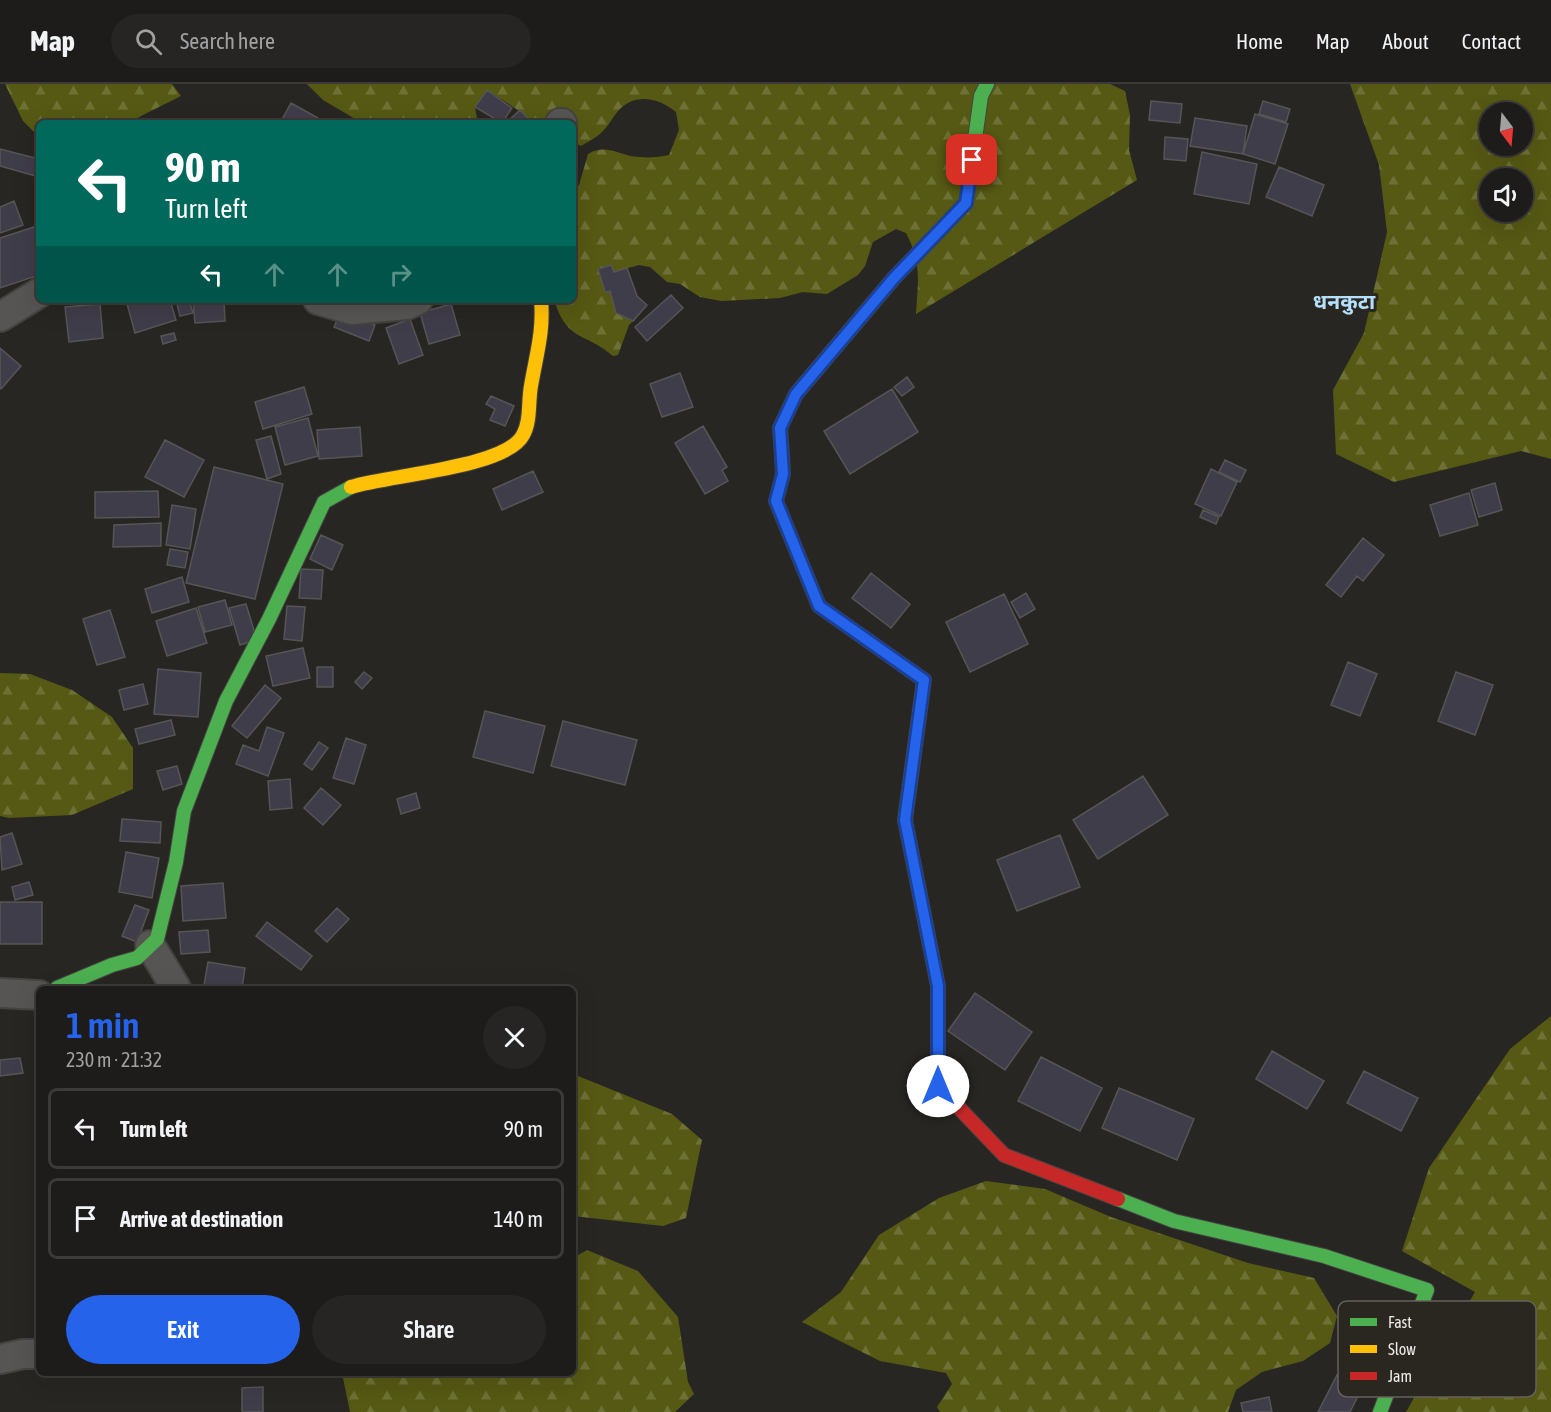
<!DOCTYPE html>
<meta charset="utf-8">
<style>
:root{--surface:#1e1c1a;--page:#262523;--text:#f1f3f6;--muted:#a1a1a2;--line:#3c3a39;--accent:#2563eb}
body{margin:0;font-family:"Asap Condensed","Noto Sans Devanagari",sans-serif;background:var(--page);color:var(--text);height:100vh;display:flex;flex-direction:column;font-size:22px;white-space:nowrap}
*{box-sizing:border-box;margin:0}
p{font-size:20px;color:var(--muted)}
.icon{flex:none;width:33px;height:33px;fill:none;stroke:currentColor;stroke-width:2;stroke-linecap:round;stroke-linejoin:round}
.map{position:relative;flex:1;overflow:hidden}
.panel{position:absolute;left:36px;top:902px;width:540px;height:390px;display:flex;flex-direction:column;background:var(--surface);border-radius:9px;box-shadow:0 6px 24px #0002,0 0 0 2px var(--line)}
.panel>*{flex:none}
.guide{position:absolute;left:36px;top:36px;width:540px;height:183px;border-radius:9px;box-shadow:0 6px 24px #0002,0 0 0 2px var(--line);background:#00695c;color:#fff;overflow:hidden}
.needle{width:39px;rotate:164deg}
.buttons{position:absolute;left:1479px;top:18px;display:grid;gap:12px}
.buttons a{display:grid;place-items:center;width:54px;height:54px;border-radius:50%;background:var(--surface);box-shadow:0 6px 24px #0002,0 0 0 2px var(--line);font-size:30px}
.pin{position:absolute;display:grid;place-items:center;width:51px;height:51px;color:#fff;margin:-26px;border-radius:12px;box-shadow:0 3px 9px #0006}
.me{position:absolute;width:66px;margin:-33px;rotate:0deg;stroke-linejoin:round;filter:drop-shadow(0 0 4px #0008)}
.turn{display:flex;align-items:center;gap:21px;height:126px;padding:0 30px;font-size:27px}
.turn .icon{width:78px;height:78px;stroke-width:2.5}
.turn b{display:block;font-size:42px;line-height:51px}
.lanes{display:flex;align-items:center;height:57px;padding:0 30px;background:#0003;justify-content:center;gap:30px;direction:ltr}
.lanes .off{opacity:.35}
.round{display:grid;place-items:center;flex:none;width:63px;height:63px;border-radius:32px;background:var(--page)}
.headline{display:flex;align-items:center;justify-content:space-between;height:102px;padding:0 30px}
h1{font-size:36px;font-weight:600;line-height:45px;color:var(--accent)}
.action{display:flex;gap:12px;margin-top:auto;padding:12px 30px}
.action a{flex:1;height:69px;border-radius:36px;background:var(--accent);color:#fff;font-size:24px;font-weight:600;line-height:69px;text-align:center}
.action a+a{background:var(--page);color:var(--text)}
ul{padding:0;list-style:none}
li{display:flex;align-items:center;gap:18px;height:81px;margin:0 12px 9px;padding:0 18px;border:3px solid var(--line);border-radius:9px}
li div{flex:1}
li b{display:block;font-size:22px}
li em{font-style:normal}
header{display:flex;align-items:center;gap:36px;box-sizing:border-box;height:84px;padding:0 30px;background:var(--surface);border-bottom:2px solid var(--line)}
header strong{font-size:28px}
nav{display:flex;gap:33px;margin-inline-start:auto;font-size:21px}
.search{width:420px;height:54px;background:var(--page);display:flex;align-items:center;gap:15px;box-sizing:border-box;padding:0 21px;border-radius:33px;color:var(--muted);font-size:22px}
.map>svg:first-child{display:block}
</style>
<header>
<strong>Map</strong>
<div class="search"><svg class="icon" aria-label="search" viewBox="0 0 24 24"><circle cx="10" cy="10" r="6"/><path d="M15 15l6 6"/></svg>Search here</div>
<nav><a>Home</a><a>Map</a><a>About</a><a>Contact</a></nav>
</header>
<div class="map">
<svg width="1551" height="1328" viewBox="0 0 1551 1328">
<defs>
<pattern id="forest-firs" width="22" height="20" patternUnits="userSpaceOnUse" patternTransform="scale(1.5)"><rect width="22" height="20" fill="#565913"/><path d="M5 1l3.5 6h-7zM16 11l3.5 6h-7z" fill="#6e7135"/></pattern>
</defs>
<rect width="100%" height="100%" fill="#282623"/>
<path fill="url(#forest-firs)" fill-rule="evenodd" d="M5,0H172L181,12L127,39H39V53L23,37Z
M307,0H1110L1125,7L1130,31L1129,66L1137,96L916,230C918,196 922,180 906,149L896,145L873,158L865,182L858,191L827,210L803,208L780,214L721,217L700,213L680,200L667,198L650,183L639,181L614,188L611,181L599,185L605,208L610,207L633,237L629,241L618,271L613,272C584,247 568,259 554,216H573V106L579,101L588,70C604,61 614,68 630,72C644,74 656,74 669,71L679,46L676,28C659,14 635,8 618,27C612,34 608,43 601,49C596,54 587,58 581,62L573,58V39H532C520,25 503,17 487,6L475,23L477,35L474,39H362L323,16Z
M1350,0H1551V375L1521,367L1394,398L1336,370L1333,306L1364,249L1387,148L1379,81ZM1490,28H1522V62H1490ZM1490,94H1522V128H1490Z
M0,589L30,590L72,606L112,633L133,664V705L72,731L9,734L0,732Z
M1551,932V1328H1406L1475,1208L1402,1167L1429,1084L1510,965Z
M573,990L672,1030L702,1056L686,1134L663,1142L573,1132Z
M986,1097L1045,1105L1111,1133L1248,1179L1314,1194L1337,1232L1330,1259L1303,1277L1262,1288L1236,1306L1228,1328H940L937,1323L952,1300L946,1289L880,1277L802,1238L841,1208L879,1151L939,1114Z
M587,1166L638,1187L678,1233L688,1298L694,1310L675,1328H350L342,1289L573,1288V1174Z"/>
<path fill="#403d4a" stroke="#565555" stroke-width="1.5" d="M487,6L512,24L502,39L475,23Z
M1151,17L1182,20L1180,39L1149,36Z
M1263,17L1290,25L1286,38L1259,30Z
M291,19L325,38L324,39H280Z
M520,26L532,39H506Z
M1255,30L1288,40L1275,80L1243,70Z
M1195,34L1247,42L1243,70L1190,62Z
M1165,53L1188,55L1186,77L1164,75Z
M0,65L39,75V93L0,82Z
M1202,68L1257,80L1249,120L1194,110Z
M1279,83L1324,101L1312,132L1266,113Z
M14,117L23,141L0,149V123Z
M34,143L39,158V191L0,204V154Z
M611,181L614,188L627,184L637,212L647,221L633,237L616,229L610,207L605,208L598,185Z
M671,211L683,224L647,257L635,243Z
M126,216H170L176,236L135,249Z
M176,216H189L193,229L180,232Z
M193,216H224L225,237L195,239Z
M100,220L103,254L69,258L65,223Z
M451,220L460,251L429,260L420,229Z
M341,227L375,241L369,257L334,243Z
M410,235L423,271L399,280L386,244Z
M174,249L176,256L163,260L161,252Z
M0,264L21,282L1,305L0,304Z
M680,289L693,323L662,333L650,300Z
M907,293L914,303L902,312L894,303Z
M304,303L312,330L263,345L255,318Z
M892,305L918,348L850,390L824,347Z
M491,312L514,322L505,342L490,336L495,325L486,320Z
M308,334L318,372L285,381L275,343Z
M703,342L727,383L722,386L728,397L705,410L675,359Z
M360,343L362,372L319,375L317,346Z
M271,352L281,390L267,395L256,356Z
M165,356L204,376L184,413L145,393Z
M1225,376L1246,386L1240,398L1219,388Z
M214,383L283,400L255,515L186,499Z
M1211,385L1237,398L1221,432L1195,420Z
M533,387L543,408L502,426L493,405Z
M1495,399L1502,426L1479,433L1471,406Z
M158,407L159,433L95,434V408Z
M1469,409L1478,441L1440,452L1430,421Z
M172,421L196,425L190,465L166,461Z
M1203,426L1219,433L1216,440L1200,433Z
M161,439V462L113,463L114,441Z
M321,451L343,461L332,486L310,475Z
M1363,454L1384,471L1363,497L1357,492L1341,513L1326,501Z
M170,465L188,468L185,484L167,481Z
M301,485L323,486L321,515L299,514Z
M871,489L910,520L891,544L852,514Z
M182,493L189,518L152,529L145,505Z
M1026,509L1035,525L1020,534L1011,518Z
M1004,510L1028,560L970,588L946,538Z
M225,516L232,541L205,548L198,523Z
M246,520L257,556L240,561L229,524Z
M287,522L305,523L302,557L284,555Z
M196,524L207,559L167,572L156,537Z
M110,526L125,573L97,581L83,535Z
M303,564L310,594L273,602L266,572Z
M1348,578L1377,590L1360,632L1331,621Z
M317,583H333V603H317Z
M158,585L201,589L198,633L154,630Z
M364,588L372,594L362,605L355,598Z
M1456,588L1493,601L1475,651L1438,637Z
M143,600L148,620L124,626L119,606Z
M265,601L281,614L247,654L232,642Z
M485,627L545,642L533,689L473,673Z
M171,636L175,651L139,660L135,645Z
M563,637L637,656L625,701L551,682Z
M267,643L284,649L268,692L236,680L243,661L259,667Z
M346,654L366,661L354,700L333,694Z
M319,658L328,664L312,686L304,680Z
M177,682L182,700L163,706L157,687Z
M1143,692L1168,731L1098,775L1073,736Z
M290,695L292,724L270,726L268,697Z
M321,704L341,721L323,741L304,724Z
M416,709L420,724L401,730L397,715Z
M122,735L161,738L160,759L120,757Z
M12,749L22,780L2,786L0,753Z
M1060,751L1080,803L1017,827L997,776Z
M126,768L159,774L152,814L119,808Z
M29,798L33,811L15,816L12,803Z
M223,799L226,834L183,837L181,802Z
M0,818H42V860H0Z
M135,821L149,826L137,858L122,852Z
M337,824L349,835L327,858L315,847Z
M267,838L312,872L301,886L256,852Z
M208,846L210,868L181,870L179,848Z
M208,878L245,884L242,904L204,901Z
M975,909L1032,948L1005,986L948,947Z
M1272,967L1324,997L1307,1025L1256,995Z
M1041,973L1102,1004L1080,1047L1018,1017Z
M20,974L23,989L0,992V976Z
M1364,987L1418,1014L1401,1047L1347,1019Z
M1119,1004L1194,1035L1177,1076L1102,1044Z
M1337,1291L1362,1304L1350,1328H1318Z
M263,1303V1328H242V1304Z
M1269,1313L1272,1328H1243L1241,1319Z"/>
<g fill="none" stroke-linecap="round" stroke-linejoin="round">
<g stroke="#454340" stroke-width="32">
<path id="street" d="M560,39H562
M318,216L352,226L407,221L418,216
M0,233L39,209
M150,861L176,904
M0,909L39,911
M0,1275L23,1270H39"/>
</g>
<g stroke="#454340" stroke-width="16">
<path id="fast" d="M782,371L780,344L796,310L894,194L966,119L981,12L987,0
M57,904L112,881L137,874L157,855L176,778L184,727L226,617L269,535L324,418L351,403
M1118,1115L1174,1137L1324,1172L1427,1206L1380,1328"/>
</g>
<g stroke="#454340" stroke-width="16">
<path id="slow" d="M351,403C388,391 506,384 523,351C531,337 528,318 531,302C536,272 544,247 541,216
M904,582L924,596L905,736L938,902V957"/>
</g>
<g stroke="#454340" stroke-width="16">
<path id="jam" d="M782,371L783,390L776,417L819,522L904,582
M938,957V1002L1004,1071L1118,1115"/>
</g>
<use href="#street" stroke="#565553" stroke-width="28"/>
<use href="#fast" stroke="#4caf50" stroke-width="14"/>
<use href="#slow" stroke="#ffc107" stroke-width="14"/>
<use href="#jam" stroke="#c62828" stroke-width="14"/>
</g>
<g fill="none" stroke-linecap="round" stroke-linejoin="round">
<g stroke="#184099" stroke-width="15">
<path id="route" d="M938,1002V902L905,736L924,596L819,522L776,417L783,390L780,344L796,310L894,194L966,119L972,76"/>
</g>
<use href="#route" stroke="#2563eb" stroke-width="10"/>
</g>
<g text-anchor="middle" stroke-width="6" stroke-linejoin="round" paint-order="stroke">
<g font-size="21" font-weight="bold" fill="#b5e0fd" stroke="#2a2721">
<text x="1344" y="225">धनकुटा</text>
</g>
</g>
<rect x="1338" y="1217" width="198" height="96" rx="9" fill="#2a2721" stroke="#64625c" stroke-width="1.5"/>
<rect x="1350" y="1234" width="27" height="8" fill="#4caf50"/>
<rect x="1350" y="1261" width="27" height="8" fill="#ffc107"/>
<rect x="1350" y="1288" width="27" height="8" fill="#c62828"/>
<g font-size="16" fill="#eceae6">
<text x="1388" y="1244">Fast</text>
<text x="1388" y="1271">Slow</text>
<text x="1388" y="1298">Jam</text>
</g>
</svg>
<div class="buttons">
<a><svg class="needle" viewBox="-14 -14 28 28"><path d="M0-13l5 13h-10z" fill="#e53935"/><path d="M0 13l5-13h-10z" fill="#a1a1a2"/></svg></a>
<a><svg class="icon" aria-label="sound" viewBox="0 0 24 24"><path d="M4 9h4l5-4v14l-5-4H4zM17 9q2 3 0 6"/></svg></a>
</div>
<div class="pin" style="left:972px;top:76px;background:#d93025"><svg class="icon" aria-label="arrive" viewBox="0 0 24 24"><path d="M6 21V4h12l-3 4 3 4H6"/></svg></div>
<svg class="me" style="left:938px;top:1002px" viewBox="-20 -20 40 40"><circle r="19" fill="#fff"/><path d="M0-13L10 11 0 6-10 11z" fill="#2563eb"/></svg>
<div class="guide">
<div class="turn"><svg class="icon" aria-label="left" viewBox="0 0 24 24"><path d="M17 20v-9H6M10 6l-5 5 5 5"/></svg><div><b>90 m</b>Turn left</div></div>
<div class="lanes"><svg class="icon" aria-label="left" viewBox="0 0 24 24"><path d="M17 20v-9H6M10 6l-5 5 5 5"/></svg><svg class="icon off" aria-label="ahead" viewBox="0 0 24 24"><path d="M12 20V5M6 11l6-6 6 6"/></svg><svg class="icon off" aria-label="ahead" viewBox="0 0 24 24"><path d="M12 20V5M6 11l6-6 6 6"/></svg><svg class="icon off" aria-label="right" viewBox="0 0 24 24"><path d="M7 20v-9h11M14 6l5 5-5 5"/></svg></div>
</div>
<section class="panel">
<div class="headline"><div><h1>1 min</h1><p>230 m · 21:32</p></div><a class="round"><svg class="icon" aria-label="close" viewBox="0 0 24 24"><path d="M6 6l12 12M18 6L6 18"/></svg></a></div>
<ul>
<li><svg class="icon" aria-label="left" viewBox="0 0 24 24"><path d="M17 20v-9H6M10 6l-5 5 5 5"/></svg><div><b>Turn left</b></div><em>90 m</em></li>
<li><svg class="icon" aria-label="arrive" viewBox="0 0 24 24"><path d="M6 21V4h12l-3 4 3 4H6"/></svg><div><b>Arrive at destination</b></div><em>140 m</em></li>
</ul>
<div class="action"><a>Exit</a><a>Share</a></div>
</section>
</div>
